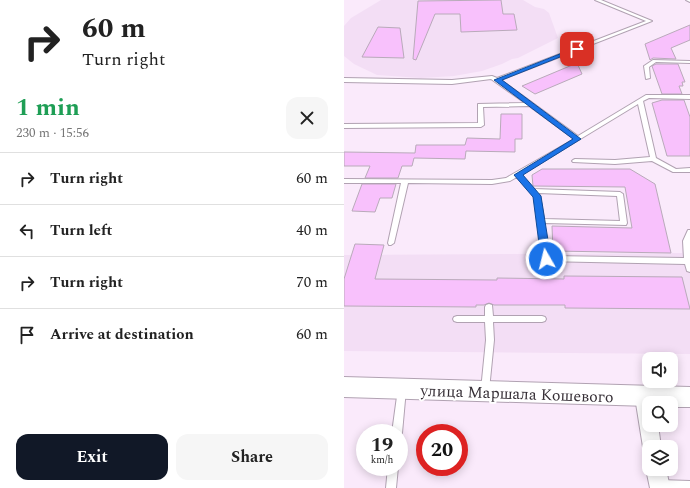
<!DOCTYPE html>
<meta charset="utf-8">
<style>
:root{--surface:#fff;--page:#f6f6f6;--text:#222;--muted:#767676;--line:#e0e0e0;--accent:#111827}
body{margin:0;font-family:Spectral,serif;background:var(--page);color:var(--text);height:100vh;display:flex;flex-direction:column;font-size:15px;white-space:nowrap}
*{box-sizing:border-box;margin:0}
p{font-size:13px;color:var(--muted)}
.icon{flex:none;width:22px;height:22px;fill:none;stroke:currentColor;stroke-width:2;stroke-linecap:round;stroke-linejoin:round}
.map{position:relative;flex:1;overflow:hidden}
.side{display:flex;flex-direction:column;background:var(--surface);width:344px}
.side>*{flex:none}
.banner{background:#fff;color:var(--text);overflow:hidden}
.buttons{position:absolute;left:298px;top:352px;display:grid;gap:8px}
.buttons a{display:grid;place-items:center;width:36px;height:36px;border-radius:8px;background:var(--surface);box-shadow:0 2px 10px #0003;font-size:20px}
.speed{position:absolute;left:12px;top:424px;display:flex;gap:8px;font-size:20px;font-weight:700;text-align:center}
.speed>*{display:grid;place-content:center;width:52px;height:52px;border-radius:50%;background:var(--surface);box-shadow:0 2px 10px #0003;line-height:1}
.speed small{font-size:10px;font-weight:400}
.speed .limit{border:6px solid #d22;background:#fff;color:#111}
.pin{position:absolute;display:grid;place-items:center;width:34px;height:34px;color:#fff;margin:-17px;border-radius:8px;box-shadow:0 2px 6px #0006}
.me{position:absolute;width:44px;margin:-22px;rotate:352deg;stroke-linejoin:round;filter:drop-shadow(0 0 3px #0008)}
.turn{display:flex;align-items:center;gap:14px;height:84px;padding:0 16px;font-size:18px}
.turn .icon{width:52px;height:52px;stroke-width:2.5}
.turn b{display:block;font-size:28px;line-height:34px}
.round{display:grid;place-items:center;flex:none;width:42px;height:42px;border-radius:12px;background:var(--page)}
.headline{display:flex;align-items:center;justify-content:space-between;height:68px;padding:0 16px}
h1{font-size:24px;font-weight:700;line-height:30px;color:#1e9e55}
.action{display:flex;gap:8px;margin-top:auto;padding:8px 16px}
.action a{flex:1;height:46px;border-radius:12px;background:var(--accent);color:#fff;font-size:16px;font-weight:700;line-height:46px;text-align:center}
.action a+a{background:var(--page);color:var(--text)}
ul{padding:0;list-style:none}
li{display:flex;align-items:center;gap:12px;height:52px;padding:0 16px;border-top:1px solid var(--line)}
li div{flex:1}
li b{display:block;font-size:15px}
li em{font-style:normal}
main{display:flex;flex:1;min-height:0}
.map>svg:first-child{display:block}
</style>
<main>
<section class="side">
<div class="banner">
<div class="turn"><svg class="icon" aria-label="right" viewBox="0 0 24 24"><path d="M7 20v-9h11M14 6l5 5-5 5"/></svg><div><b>60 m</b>Turn right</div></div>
</div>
<div class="headline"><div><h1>1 min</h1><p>230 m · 15:56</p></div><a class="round"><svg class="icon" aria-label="close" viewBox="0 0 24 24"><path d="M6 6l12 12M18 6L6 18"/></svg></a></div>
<ul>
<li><svg class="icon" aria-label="right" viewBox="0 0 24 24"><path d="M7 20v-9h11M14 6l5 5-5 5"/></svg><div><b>Turn right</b></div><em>60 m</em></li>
<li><svg class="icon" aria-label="left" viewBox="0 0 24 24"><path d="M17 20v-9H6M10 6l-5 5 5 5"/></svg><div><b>Turn left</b></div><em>40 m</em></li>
<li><svg class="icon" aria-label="right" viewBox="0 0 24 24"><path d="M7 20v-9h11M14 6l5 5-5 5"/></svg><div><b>Turn right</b></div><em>70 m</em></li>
<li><svg class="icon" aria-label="arrive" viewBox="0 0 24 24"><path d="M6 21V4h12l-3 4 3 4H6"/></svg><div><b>Arrive at destination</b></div><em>60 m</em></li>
</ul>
<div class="action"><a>Exit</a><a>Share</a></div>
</section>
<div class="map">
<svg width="346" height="488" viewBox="0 0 346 488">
<rect width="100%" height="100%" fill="#faeafb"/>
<path fill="#f3def5" d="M37,0H179L191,7L200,9L205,13L214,38L174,58L168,59L158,64L138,71L110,76L77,78L33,75L10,64L0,56V26L7,18Z
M338,240H346V354L0,351V255L338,253Z"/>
<path fill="#f8c1fc" stroke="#b9aaba" d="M157,0L159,14H170L173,30L117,32L116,14H91L72,60L69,59L74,1Z
M346,25V40L327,48L332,59L309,58L306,60L301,44Z
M34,27L56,28L60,58L18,57Z
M233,63L238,74L191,94L178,86Z
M312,64H334L341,82H338L339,86H335L338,94H318L308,66Z
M318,100H340L346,117V156H323L308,103Z
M157,114H178V139H171V152L122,151L121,159L70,158L68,166H58L54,178H21L26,166H0V152L71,153L72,145H121L123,138L156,139Z
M198,169H286L311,184L327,253L209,251L208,226L288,228L281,187L189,186L188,175Z
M18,184H52L48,198H36L31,212L8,211Z
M11,244L40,245L31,279L153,280V278L220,279V276L338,277L346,309L221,308V305H150L145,303L140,305H132V307L0,306V279Z"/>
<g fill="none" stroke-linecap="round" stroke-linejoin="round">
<g stroke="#b1a2b2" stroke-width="2">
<path id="service" d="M251,0H257L308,21L157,80L234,136L302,95H346V99L305,98L299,101L312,158L332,169L346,168V172H329L308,161L271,164L229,162L228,161L229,160L231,159L271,160L306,157L294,104L177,175L190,189L276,192L279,194L283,223L282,225L200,223L205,256L340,258L339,241L344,230H346V272L343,271L341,264L199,261L190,196L173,177L166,181L148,184L64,183L50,243L47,245H45L44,243L57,183H0V179L148,180L162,178L230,139L185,106L139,107L140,125L137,127L0,128V124L134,123V104L181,103L147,79L108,84L0,82V78L108,80L148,76L153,78L302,21ZM194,193L273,196L276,221L200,219L196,196Z
M342,0H346V2Z
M309,60L346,61V63L312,62L305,67L306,78L302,79L300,66Z
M145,304L148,305L149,316H198L201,317L202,319L201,321L198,322H149L150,340L145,390L144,393L141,394L138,393L137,390L142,340L141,322H113L110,321L109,319L110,317L113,316H141V307L142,305Z
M58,385L61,386L62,389L58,433L55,437V433H48L54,389L55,386Z
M44,467H54L52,488H42Z
M316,480L346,481V488H312L311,485L312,481Z"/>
</g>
<g stroke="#b1a2b2" stroke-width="2">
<path id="minor" d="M300,389L306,391L310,403H305V425H314L317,447H305V455L301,453L299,447L291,397L294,391Z
M305,463V469H322L326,488H306L302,469Z"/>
</g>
<g stroke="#b1a2b2" stroke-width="2">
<path id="tertiary" d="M0,377L346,387V407H327V403H305V406L0,397Z"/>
</g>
<use href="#service" fill="#fff" fill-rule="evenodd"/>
<use href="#minor" fill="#fff" fill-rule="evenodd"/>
<use href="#tertiary" fill="#fff" fill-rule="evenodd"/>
</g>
<path fill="#1a73e8" stroke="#114b97" d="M231,48L236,49L158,80L237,139L179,175L197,196L207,259L202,262L197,259L189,197L170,175L229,139L150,80Z"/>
<g text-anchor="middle" stroke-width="4" stroke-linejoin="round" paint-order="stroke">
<g font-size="16" fill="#352e35" stroke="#fff">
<text transform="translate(173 393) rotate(2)" y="6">улица Маршала Кошевого</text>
</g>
</g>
</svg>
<div class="buttons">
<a><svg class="icon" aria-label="sound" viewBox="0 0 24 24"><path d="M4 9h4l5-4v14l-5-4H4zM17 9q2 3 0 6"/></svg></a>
<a><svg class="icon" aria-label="search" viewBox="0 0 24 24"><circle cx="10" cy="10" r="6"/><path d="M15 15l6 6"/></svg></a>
<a><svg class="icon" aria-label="layers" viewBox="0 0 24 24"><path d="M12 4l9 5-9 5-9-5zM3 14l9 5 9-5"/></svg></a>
</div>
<div class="speed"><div>19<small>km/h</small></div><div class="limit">20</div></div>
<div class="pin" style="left:233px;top:49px;background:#d93025"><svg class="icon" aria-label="arrive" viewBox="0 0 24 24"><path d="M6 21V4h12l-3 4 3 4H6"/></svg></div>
<svg class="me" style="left:202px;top:259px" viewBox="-20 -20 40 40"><circle r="17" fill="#1a73e8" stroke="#fff" stroke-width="3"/><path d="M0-11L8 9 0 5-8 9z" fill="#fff"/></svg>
</div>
</main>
